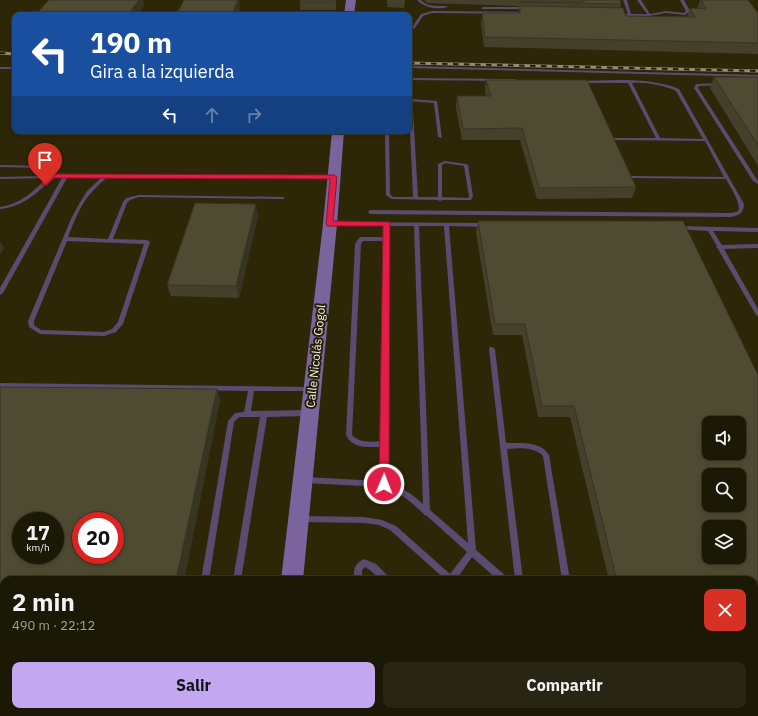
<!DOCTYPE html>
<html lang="es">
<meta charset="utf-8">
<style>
:root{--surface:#1b1806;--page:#282514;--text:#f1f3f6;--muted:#a0a09b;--line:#393728;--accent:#c4a7f1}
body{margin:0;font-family:"IBM Plex Sans",sans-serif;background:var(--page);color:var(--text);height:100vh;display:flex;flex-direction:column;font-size:15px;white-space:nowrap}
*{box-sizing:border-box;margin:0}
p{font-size:13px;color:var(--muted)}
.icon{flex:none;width:22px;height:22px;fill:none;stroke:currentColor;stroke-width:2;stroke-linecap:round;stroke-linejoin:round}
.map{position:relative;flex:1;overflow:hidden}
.details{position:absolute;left:0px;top:576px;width:758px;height:140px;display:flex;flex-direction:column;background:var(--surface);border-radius:12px 12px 0 0;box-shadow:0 2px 6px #0003,0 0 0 1px var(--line)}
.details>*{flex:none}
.top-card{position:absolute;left:12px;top:12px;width:400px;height:122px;border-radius:8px;box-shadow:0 2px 6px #0003,0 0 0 1px var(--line);background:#1a4fa0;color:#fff;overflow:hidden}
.fabs{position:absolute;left:702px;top:416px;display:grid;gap:8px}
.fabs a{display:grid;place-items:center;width:44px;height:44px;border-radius:8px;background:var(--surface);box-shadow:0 2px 6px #0003,0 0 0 1px var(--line);font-size:20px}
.speed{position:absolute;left:12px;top:512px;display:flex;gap:8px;font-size:20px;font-weight:700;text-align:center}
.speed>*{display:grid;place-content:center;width:52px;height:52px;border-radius:50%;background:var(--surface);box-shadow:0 2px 6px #0003,0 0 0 1px var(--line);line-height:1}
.speed small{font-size:10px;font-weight:400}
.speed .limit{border:6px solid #d22;background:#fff;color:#111}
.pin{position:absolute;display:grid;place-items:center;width:34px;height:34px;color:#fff;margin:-41px -17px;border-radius:50% 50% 50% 0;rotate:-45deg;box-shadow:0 0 4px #0007}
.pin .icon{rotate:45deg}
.me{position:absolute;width:44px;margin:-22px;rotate:1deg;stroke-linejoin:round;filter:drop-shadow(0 0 3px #0008)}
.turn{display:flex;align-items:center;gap:14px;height:84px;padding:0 12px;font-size:18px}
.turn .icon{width:52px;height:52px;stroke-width:2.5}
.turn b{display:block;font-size:28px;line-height:34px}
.lanes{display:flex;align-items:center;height:38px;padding:0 12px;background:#0003;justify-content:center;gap:20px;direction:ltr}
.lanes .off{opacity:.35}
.round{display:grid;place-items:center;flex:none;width:42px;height:42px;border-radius:8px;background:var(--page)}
.overview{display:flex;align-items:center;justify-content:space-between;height:68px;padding:0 12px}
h1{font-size:24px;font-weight:800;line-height:30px}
.button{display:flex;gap:8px;margin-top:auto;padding:8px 12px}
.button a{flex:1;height:46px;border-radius:8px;background:var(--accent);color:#111;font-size:16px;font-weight:800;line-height:46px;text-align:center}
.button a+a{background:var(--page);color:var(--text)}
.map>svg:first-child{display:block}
</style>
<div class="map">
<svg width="758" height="716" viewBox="0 0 758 716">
<rect width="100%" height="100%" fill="#242008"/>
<path fill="#2d2707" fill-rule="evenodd" d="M0,0H758V716H0ZM15,15H409V131H15ZM709,423H739V453H709ZM709,475H739V505H709ZM21,521H55V555H21ZM81,521H115V555H81ZM709,527H739V557H709ZM4,580H754V712H4Z"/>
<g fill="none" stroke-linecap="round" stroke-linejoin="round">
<path fill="#5a4b70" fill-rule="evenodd" d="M417,0H421C427,7 437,6 446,6L448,7C438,10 424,8 417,0Z
M623,0H627L631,14H647L637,0H641L650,14L666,11L684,13L686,11L680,0H684L690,11L685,15L666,13L649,16H618V14H628Z
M483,7H525L527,8L525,9H482V7Z
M432,11L525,12L527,13L525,14L432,13L423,16L415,28L409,31V29L413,26L421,14Z
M409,66L758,75V77L409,68Z
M0,67H15V69H0Z
M409,78L515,79L517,80L515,81L409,80Z
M617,80C638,80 660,81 679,89L744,204C744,213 739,215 731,217L370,214L368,212L370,210L731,213C731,213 737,212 737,212C744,207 729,185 726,179L629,178V176H631L724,177L705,141L613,140V139L615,138H656L628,83H581L579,82L581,81ZM632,83C646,82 663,85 676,91L703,139L660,138Z
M719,83H720V85L699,86L698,88L758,181V184L753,181L694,88L696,84H697Z
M409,99L437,101L442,138L438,137L434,103L409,101Z
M409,109L413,111L418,197H438V164L445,161L466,164L468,165L473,196L471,200H442L440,201L438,200L392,199L386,195L385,131H389L390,194L393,197H413ZM445,163L464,166L469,196L468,198L442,197V165Z
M0,165L46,166L55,169L54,176C147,174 241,175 334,176L336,177L334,178L107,177C102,182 96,187 91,193C80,205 74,222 68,237L108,239L123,202L126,198L139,195L283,197L285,198L283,199L139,197L130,200L127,203L113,239L147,240L150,242L123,324L116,332L104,336L40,334L29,327L28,321L71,219L79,204L87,191L102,177L67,178L3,293L0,295V288L62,178H52C37,194 22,207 0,209V207C20,204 33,192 47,178L0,179V177L50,176L51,171L45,168L0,167ZM67,241L144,244L118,322L112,329L104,332L41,330L34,325V321Z
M330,222L484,223L486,225L484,227L449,226L476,550L507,577L508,580H498L472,557L456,580H446L390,530L379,525L364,523L301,522L298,521L297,519L298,517L301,516L364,517L382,520L396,526L450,574L467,552L427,516L424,515V514C411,502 400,492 384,487L304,483L302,482L301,480L302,478L304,477L381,481V447C367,447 353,449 346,435L355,244L359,238L361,237H384V226L328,225V224ZM389,226H414L423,504C412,494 402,487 388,482ZM419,226H444L468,543L430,510ZM363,241H384L381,441C371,442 359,443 352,435L361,244Z
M679,226L758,228V232L713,231L722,245L758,244V248L724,249L758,309V316L756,315L718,249L716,247L717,246L708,231L677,229V228Z
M490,347H492L495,349L506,443C521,443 541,441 549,455L570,580H562L543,456C534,447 519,448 507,449L523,580H515L489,349Z
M0,383L311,387H313L314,389L313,391H254L251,411L308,410L310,411L311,413L310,415L308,416L267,417L241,580H233L260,417H239L234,422L209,580H201L228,421L235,413L244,412L248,391L0,387Z
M364,559L376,564L389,577L390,580H381L370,570L365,567L362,570V580H354C354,569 353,565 364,559Z
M0,670H4V678H0Z
M754,704H758V712H753H754Z
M343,712H351V716H343Z
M512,712H522L524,716H514Z
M591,712H601L603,716H593Z"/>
<path fill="#7b639e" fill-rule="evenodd" d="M346,0H356L354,15H344Z
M332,131H344L337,224L303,580H281L323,224Z
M267,712H291V716H267Z"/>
<g stroke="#918d7a" stroke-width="3">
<path id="rail" d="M0,53L15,54
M409,63L758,71"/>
</g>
<use href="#rail" stroke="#242008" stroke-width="2" stroke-dasharray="5.5" stroke-linecap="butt"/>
</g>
<path fill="#44402b" d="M336,0V10H300V2Z
M387,0H405L404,8L387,7Z
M425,0H583V1L621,4L620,8L626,16L687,17L690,8L697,9L700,0H748L758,13V54L484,47L481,23L482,13H519V6L427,3L425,1Z
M714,77H758V166L710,88Z
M486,80L636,187L632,198L537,199L520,140H462L456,108L457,96H486L485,91Z
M258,216L239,298L171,296L167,285Z
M478,221L758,375V666H754V580H609L570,417H538L522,335H493L476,233Z
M0,387L217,389L220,400L184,580H4V653H0Z"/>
<path fill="#373423" d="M139,0H143L144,6L138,15H128Z
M238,0H239L240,8L237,15H232Z
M256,204L258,216L239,298L236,286Z
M0,241L4,248L0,255Z
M217,389L220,400L184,580H176Z"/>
<path fill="#4f4b32" stroke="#373423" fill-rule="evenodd" d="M49,0H139L128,15H35Z
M184,0H238L232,15H176Z
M300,0H336L335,2H300Z
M586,0H620L621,4L520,2H581Z
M701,0H748L758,13V43L485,37L482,13H520V6L623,8L626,16L695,17L690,8L706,9Z
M714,77H758V145Z
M486,80H587L636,187L539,188L522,128L463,129L457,96H491Z
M195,203L256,204L236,286L167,285Z
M478,221H683L758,375V659H754V580H665L664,577H616L574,406H542L525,324H495ZM709,423H739V453H709ZM709,475H739V505H709ZM709,527H739V557H709Z
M0,387L217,389L176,580H4V646H0ZM21,521H55V555H21ZM81,521H115V555H81Z"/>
<path fill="#e11d48" stroke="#92132f" d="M52,174L334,175L337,177L333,221L390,222L389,484L388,488L384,489L380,488L379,484L383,226H327L326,224L330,179L54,178L47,185H42V182Z"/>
<g text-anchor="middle" stroke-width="4" stroke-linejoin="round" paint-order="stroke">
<g font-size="12" fill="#f4f1e3" stroke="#242008">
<text transform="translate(316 356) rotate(-84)" y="4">Calle Nicolás Gogol</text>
</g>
</g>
</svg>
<div class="fabs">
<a><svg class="icon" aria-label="sound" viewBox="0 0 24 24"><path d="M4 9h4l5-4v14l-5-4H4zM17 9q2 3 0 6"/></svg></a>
<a><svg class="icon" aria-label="search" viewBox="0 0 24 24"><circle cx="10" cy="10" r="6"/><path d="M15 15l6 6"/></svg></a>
<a><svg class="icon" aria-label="layers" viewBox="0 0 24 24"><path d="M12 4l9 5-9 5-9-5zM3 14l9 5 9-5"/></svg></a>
</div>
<div class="speed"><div>17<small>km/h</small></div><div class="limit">20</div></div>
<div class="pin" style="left:45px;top:184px;background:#d93025"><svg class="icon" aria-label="arrive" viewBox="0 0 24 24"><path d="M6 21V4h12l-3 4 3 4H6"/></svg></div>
<svg class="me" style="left:384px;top:484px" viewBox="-20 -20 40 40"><circle r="17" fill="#e11d48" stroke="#fff" stroke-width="3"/><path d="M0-11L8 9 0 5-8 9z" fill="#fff"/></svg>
<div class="top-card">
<div class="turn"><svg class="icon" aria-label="left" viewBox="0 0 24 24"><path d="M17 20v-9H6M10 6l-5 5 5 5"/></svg><div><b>190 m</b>Gira a la izquierda</div></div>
<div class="lanes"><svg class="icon" aria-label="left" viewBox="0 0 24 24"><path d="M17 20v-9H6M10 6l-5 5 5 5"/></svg><svg class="icon off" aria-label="ahead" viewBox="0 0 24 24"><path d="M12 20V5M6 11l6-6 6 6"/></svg><svg class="icon off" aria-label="right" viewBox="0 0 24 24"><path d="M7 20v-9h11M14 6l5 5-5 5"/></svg></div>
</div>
<section class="details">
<div class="overview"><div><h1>2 min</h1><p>490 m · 22:12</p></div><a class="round" style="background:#d93025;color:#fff"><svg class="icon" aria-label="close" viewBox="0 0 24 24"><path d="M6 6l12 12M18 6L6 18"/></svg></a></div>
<div class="button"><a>Salir</a><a>Compartir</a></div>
</section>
</div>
